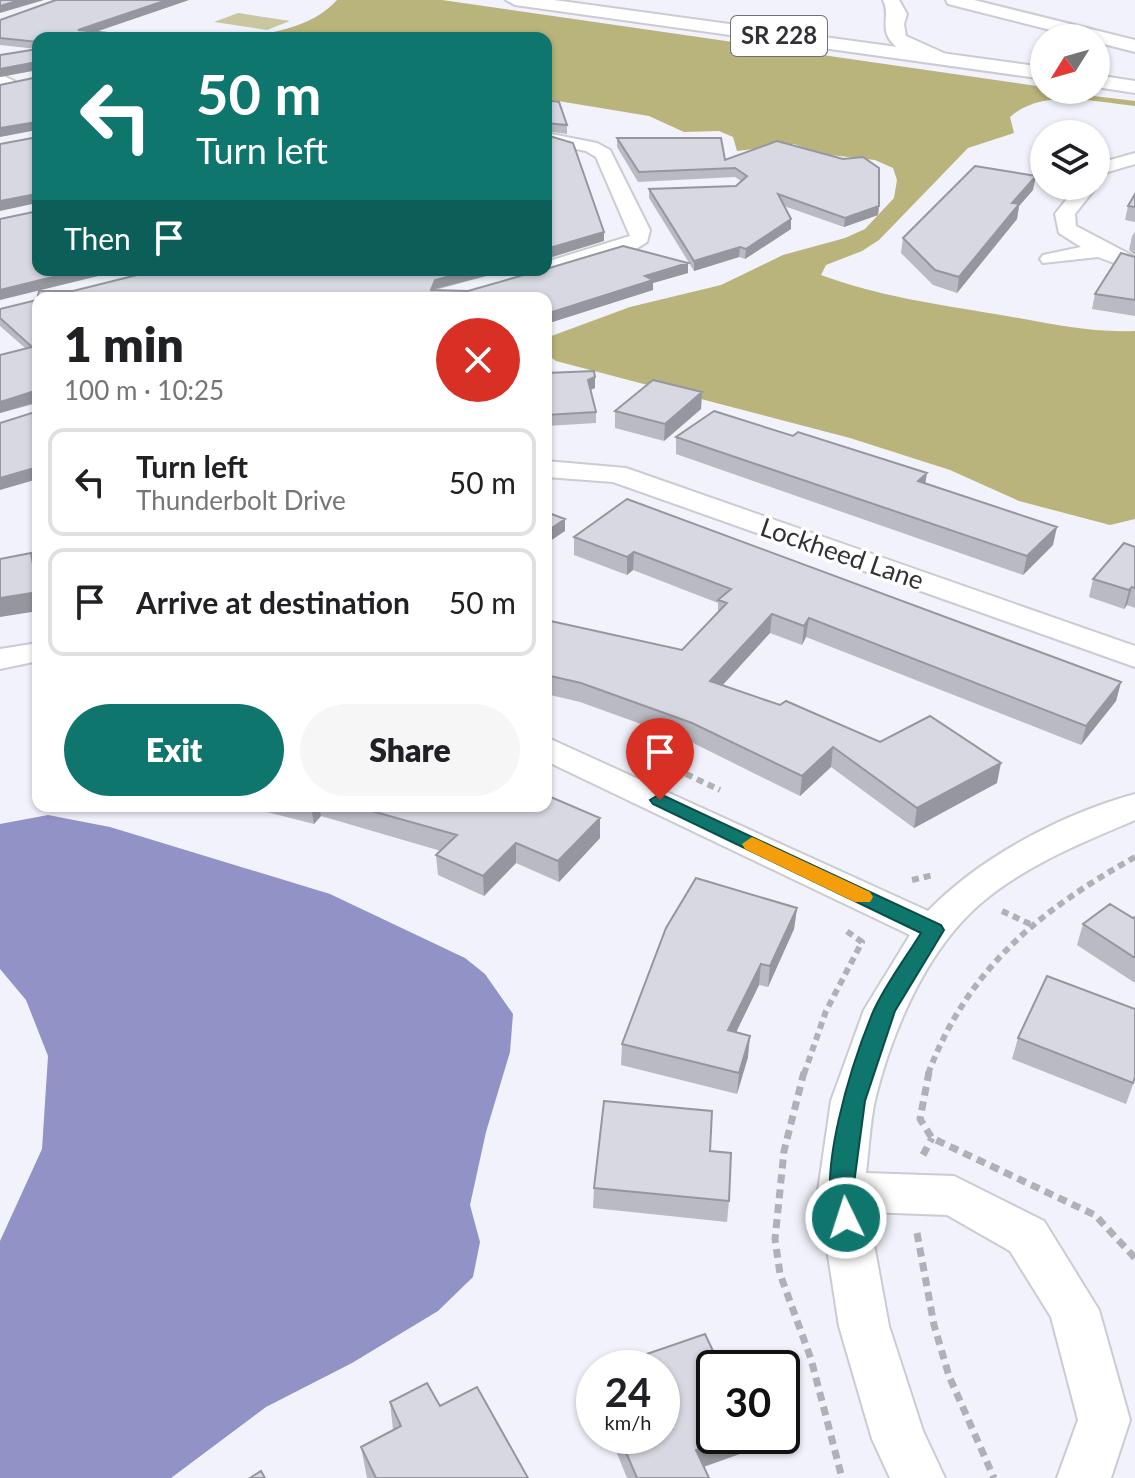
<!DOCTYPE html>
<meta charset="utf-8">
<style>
:root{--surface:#fff;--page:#f6f6f6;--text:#202124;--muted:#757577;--line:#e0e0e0;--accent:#0f766e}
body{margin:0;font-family:Lato,sans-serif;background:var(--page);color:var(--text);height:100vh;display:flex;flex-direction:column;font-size:30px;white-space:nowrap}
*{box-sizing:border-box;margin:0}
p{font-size:26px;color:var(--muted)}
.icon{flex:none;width:44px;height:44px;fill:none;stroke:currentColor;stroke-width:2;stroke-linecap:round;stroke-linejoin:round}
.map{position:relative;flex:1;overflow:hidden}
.side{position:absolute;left:32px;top:292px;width:520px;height:520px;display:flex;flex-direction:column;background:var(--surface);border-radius:16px;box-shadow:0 2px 6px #0004}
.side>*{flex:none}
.guide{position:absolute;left:32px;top:32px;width:520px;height:244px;border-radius:16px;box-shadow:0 2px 6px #0004;background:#0f766e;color:#fff;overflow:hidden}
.needle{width:52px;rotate:233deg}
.tools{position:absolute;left:1030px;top:24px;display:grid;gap:16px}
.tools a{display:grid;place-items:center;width:80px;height:80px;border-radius:50%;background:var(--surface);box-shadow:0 2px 6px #0004;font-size:40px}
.speed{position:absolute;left:576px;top:1350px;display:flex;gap:16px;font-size:40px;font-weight:700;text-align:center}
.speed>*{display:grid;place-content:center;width:104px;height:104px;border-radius:50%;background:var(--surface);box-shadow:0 2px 6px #0004;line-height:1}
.speed small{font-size:20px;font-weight:400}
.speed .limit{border:4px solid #111;border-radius:12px;background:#fff;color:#111}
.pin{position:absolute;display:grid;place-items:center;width:68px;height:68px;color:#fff;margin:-82px -34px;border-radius:50% 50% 50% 0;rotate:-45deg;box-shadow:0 0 8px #0007}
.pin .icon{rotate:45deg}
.me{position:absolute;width:88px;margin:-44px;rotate:356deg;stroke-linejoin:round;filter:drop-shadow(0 0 6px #0008)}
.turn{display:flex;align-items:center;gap:28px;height:168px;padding:0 32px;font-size:36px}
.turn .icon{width:104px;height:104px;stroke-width:2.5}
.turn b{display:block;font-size:56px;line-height:68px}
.then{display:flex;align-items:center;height:76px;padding:0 32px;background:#0003;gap:16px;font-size:30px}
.round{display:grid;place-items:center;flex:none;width:84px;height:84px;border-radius:42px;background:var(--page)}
.headline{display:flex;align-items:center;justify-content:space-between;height:136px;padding:0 32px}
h1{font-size:48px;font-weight:800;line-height:60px}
.button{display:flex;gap:16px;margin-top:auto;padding:16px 32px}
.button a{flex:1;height:92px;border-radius:48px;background:var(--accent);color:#fff;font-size:32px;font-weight:800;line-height:92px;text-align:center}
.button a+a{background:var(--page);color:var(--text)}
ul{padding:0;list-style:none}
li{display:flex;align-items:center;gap:24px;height:108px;margin:0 16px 12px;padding:0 16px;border:4px solid var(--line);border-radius:16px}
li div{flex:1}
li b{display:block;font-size:30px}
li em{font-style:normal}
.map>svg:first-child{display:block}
</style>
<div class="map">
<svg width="1135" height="1478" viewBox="0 0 1135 1478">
<rect width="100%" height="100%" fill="#f1f2fb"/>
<path fill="#c9c6a0" d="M238,13L290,21L267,30L214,22Z"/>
<path fill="#b9b47b" d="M337,0H442L1044,87V90L1135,101V106C1095,102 1043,88 1010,117L1014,133L968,148L879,240L862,251L826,265L821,275C877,296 936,304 995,314C1045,322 1084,333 1135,331V519L1110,525L1019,501L950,470L850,438L556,361L546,354V338L630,307L721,285L783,255L845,238L865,229L894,198L897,180L893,168L875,160L821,154L794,144L737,151L733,137L719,131L684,132L649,116L546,99V38H229C265,35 311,29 337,0Z"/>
<path fill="#9193c7" d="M48,815L110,827L330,894L465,958L485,974L513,1014L510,1052L486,1132L470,1205L480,1242L473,1277L438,1311L352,1363L266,1407L171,1478H0V1241L42,1149L48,1056L26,1000L0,969V824Z"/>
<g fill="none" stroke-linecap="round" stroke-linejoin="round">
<g stroke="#cacbd3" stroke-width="4">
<path id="minor" d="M0,74L14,81V87L0,86Z
M546,133L597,143L610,150L650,230L647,242L636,249L546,275L539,273L536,270H546V262L630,236L596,157L586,151L546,143Z
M1135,153V164L1108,172L1096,181V164Z
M1096,185V186L1094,190L1075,214L1076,226L1135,257V271L1098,257L1043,263L1040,259L1043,255L1081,247L1059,233L1055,214L1077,186Z
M546,461L626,468L1135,646V667L613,482L546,477Z
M38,643V661L0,669V649Z
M546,737L928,911C980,857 1062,814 1135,794V820C1082,843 1025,865 980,904C926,951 892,1031 875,1100C870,1123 869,1149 866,1173L954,1176L1044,1221L1099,1310L1130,1420L1111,1478H1057L1078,1420L1051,1317L1010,1251L947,1215L868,1212L889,1326L923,1431L945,1478H890L872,1439L839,1326L818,1191L831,1101L864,1010L910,935L546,761Z"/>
</g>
<g stroke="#cacbd3" stroke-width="4">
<path id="tertiary" d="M883,0H899L907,14L904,24L906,36L946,54V62C927,67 890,51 886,31C884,18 889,13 883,0Z
M946,0H974L1135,40V52L1096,42V38H1082L948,4Z"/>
</g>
<g stroke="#cacbd3" stroke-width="4">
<path id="primary" d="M506,0H554L1044,67V79L515,5Z
M1096,75L1135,81V93L1096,87Z"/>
</g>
<path stroke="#b0b0b7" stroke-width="6" stroke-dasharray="7 5" stroke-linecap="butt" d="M686,774L720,790
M912,880L933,875
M1002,911L1030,924
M804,1074L826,1011L862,942L845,930
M928,1074C968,968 1039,911 1135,857"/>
<path stroke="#b0b0b7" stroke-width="7" stroke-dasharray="9 6" stroke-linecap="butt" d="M804,1072L784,1151L775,1239L780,1274L811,1359L842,1478
M929,1072L920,1119L932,1138L1095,1215L1135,1258
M923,1155L932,1138
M917,1233L934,1325L949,1376L994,1478"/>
<use href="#minor" fill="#fff" fill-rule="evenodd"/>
<use href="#tertiary" fill="#fff" fill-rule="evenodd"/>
<use href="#primary" fill="#fff" fill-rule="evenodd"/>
</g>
<path fill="#b9bac2" d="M189,0L96,32L38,38V70L0,77L37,49L0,45V20Z
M546,100L567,125V134L546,131Z
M617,138L725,160L879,206L878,215L844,227L784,206L791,219V229L745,259L739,257L694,271L649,198V189L736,186L741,181L735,177L638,182L617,147Z
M1033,190L1019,206L1017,219L957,293L933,285L901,253L903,238Z
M1135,194V222L1125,220L1128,206Z
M1135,232V255L1129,250L1132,236Z
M623,246L688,263V273L653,283V290L546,324V298H38V403L0,413V355L25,348L0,326V309L37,300L39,291H73L157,270H509L435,290L468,291L541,270H546V269Z
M1135,257V316L1092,309L1095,294Z
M546,373L595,388L590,390L596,412V423L546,426Z
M702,392L701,409L664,441L615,428V411Z
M676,437L925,483L1053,545L1023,575L676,454Z
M627,499L1121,682L1116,701L1081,745L806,637L802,645L770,633L722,686L997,783L914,828L831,767L800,796L691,742L580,702L546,694V620L682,650L718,613V603L633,570L627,575L574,555V537Z
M1135,547V608L1127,605L1124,609L1089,597L1093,579Z
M243,806H546L600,838L559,882L516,863L484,896L438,875L436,855L441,851L321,816L314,824Z
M797,908L794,929L768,987L759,985L736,1032L748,1057L737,1094L621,1065L622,1044Z
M1135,917V983L1077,945L1083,924L1133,918Z
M1135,1009V1079L1126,1104L1012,1059L1018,1038Z
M594,1188L729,1201L727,1222L593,1208Z
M390,1402L440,1406L528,1478H367L361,1447L393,1430Z
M610,1436H750L748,1451L704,1467L709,1478H627Z"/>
<path fill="#96979e" d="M20,0H44L0,13V6Z
M167,0H189L80,37L78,30Z
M36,62L37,70L0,77V69Z
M36,122L37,130L0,137V128Z
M1036,176L1033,190L1019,206L1017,219L957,293L959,277L1012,203Z
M36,194L37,203L0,211V201Z
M879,206L878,215L844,227L845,218Z
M791,219V229L745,259L746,249Z
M604,232V241L546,259V249Z
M740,247L739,257L694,271V261Z
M688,263V273L653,283V290L546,324V314L645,276Z
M81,270H123L0,300V290Z
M473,270H509L431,290L435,280Z
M595,377V388L588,391V380Z
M35,391L37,402L0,413V402Z
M702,392L701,409L664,441L665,424Z
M38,467V479L0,490V478Z
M927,473L924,491L918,481Z
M565,519V531L546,544V532Z
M1057,527L1053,545L1023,575L1027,556Z
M634,552L633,570L627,575V557Z
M1132,587L1127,605L1124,609L1129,590Z
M38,592V611L0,617V598Z
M772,614L770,633L708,701L710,681Z
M809,618L806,637L802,645L804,626Z
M1121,682L1116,701L1081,745L1086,726Z
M833,747L831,767L800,796L802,776Z
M1001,763L997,783L914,828L917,808Z
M311,806H319L321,816L314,824Z
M600,818V838L559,882L558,861Z
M516,843V863L484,896L483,876Z
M797,908L794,929L768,987L770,966Z
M761,964L759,985L727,1051L728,1030Z
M750,1036L748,1057L737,1094L739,1073Z
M736,1436H750L748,1451L694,1470L696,1450Z"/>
<path fill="#d7d8e1" stroke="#96979e" stroke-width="2" d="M0,0H20L0,6Z
M56,0H167L78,30L158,38H38V42L0,38V20Z
M38,49V64L36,62L0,69V55Z
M38,77V124L36,122L0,128V85Z
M546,100L559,102L567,125L546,123Z
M546,135L573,143L604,232L546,249Z
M38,137V196L36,194L0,201V144Z
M617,138H721L725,160L777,141L843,159L863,157L879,168V206L845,218L778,194L791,219L746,249L740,247L694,261L649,189L736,186L747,176L735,168L639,172Z
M975,166L1036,176L1012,203L1019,204L959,277L935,270L903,238Z
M1135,194V207L1128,206Z
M38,211V270H81L0,290V219Z
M623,246L688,263L645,276L653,280L546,314V298H38V394L35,391L0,402V355L32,347L0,318V309L37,300L39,291H73L157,270H473L435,280L431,290L468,291L541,270H546V269Z
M1121,253L1135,257V300L1095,294Z
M594,371L595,377L588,380L596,412L546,415V373Z
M653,380L702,392L665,424L615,411Z
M38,411V467L0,478V423Z
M714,411L793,436L798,432L927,473L918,481L1057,527L1027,556L676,437Z
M627,499L1121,682L1086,726L809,618L804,626L772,614L710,681L780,705L786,701L880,742L930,716L1001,763L917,808L833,747L802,776L692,723L581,683L546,675V620L682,650L727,603L718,600L731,589L634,552L627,557L574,537Z
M546,512L565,519L546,532Z
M1124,543L1135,547V588L1132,587L1129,590L1093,579Z
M31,553L38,592L0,598V559Z
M546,795L600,818L558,861L516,843L483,876L436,855L457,835L354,806H546Z
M696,878L797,908L770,966L761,964L728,1030L750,1036L739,1073L622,1044L666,928Z
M1110,904L1133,918L1135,917V958L1083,924Z
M1047,976L1135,1009V1077L1133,1083L1018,1038Z
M604,1101L712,1111L710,1151L731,1153L729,1201L594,1188Z
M705,1334L721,1368H714V1436H736L696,1450L709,1478H637L619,1436H662V1368H606Z
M427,1383L440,1406L477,1387L528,1478H376L361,1447L401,1426L390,1402Z
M261,1471L265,1478H250Z"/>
<path fill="#0f766e" stroke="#0a4d48" stroke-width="2" d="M660,794L941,925L944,930L895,1011L865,1101L853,1191L858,1218L855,1225L846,1229L837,1225C814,1178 853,1060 873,1012C885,985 905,959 921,933L653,804L650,800Z"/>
<path fill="#f59e0b" d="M752,837L870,892L873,897L870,902H855L745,849L742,844Z"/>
<g text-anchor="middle" stroke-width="7" stroke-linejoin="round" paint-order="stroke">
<rect fill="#fff" stroke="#707072" stroke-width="2" x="731" y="16" width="96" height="40" rx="6"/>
<g font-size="24" font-weight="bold" fill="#323236">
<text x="779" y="44">SR 228</text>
</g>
<g font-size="26" fill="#323236" stroke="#fff">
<text transform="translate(842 554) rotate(19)" y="9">Lockheed Lane</text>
</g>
</g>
</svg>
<div class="tools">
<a><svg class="needle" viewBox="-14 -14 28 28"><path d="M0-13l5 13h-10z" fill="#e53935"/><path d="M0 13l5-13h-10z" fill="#757577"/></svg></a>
<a><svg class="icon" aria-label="layers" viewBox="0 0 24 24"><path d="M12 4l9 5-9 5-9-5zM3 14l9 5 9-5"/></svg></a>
</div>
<div class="speed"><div>24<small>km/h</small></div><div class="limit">30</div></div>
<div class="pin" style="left:660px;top:800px;background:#d93025"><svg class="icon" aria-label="arrive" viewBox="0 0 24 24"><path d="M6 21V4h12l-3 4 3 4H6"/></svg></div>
<svg class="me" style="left:846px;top:1218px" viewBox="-20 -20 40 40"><circle r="17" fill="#0f766e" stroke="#fff" stroke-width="3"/><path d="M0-11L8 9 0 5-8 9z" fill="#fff"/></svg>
<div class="guide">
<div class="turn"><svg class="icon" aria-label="left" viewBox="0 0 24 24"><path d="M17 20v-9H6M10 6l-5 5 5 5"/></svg><div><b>50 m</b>Turn left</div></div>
<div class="then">Then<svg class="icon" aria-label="arrive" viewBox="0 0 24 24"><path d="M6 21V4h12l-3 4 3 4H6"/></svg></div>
</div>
<section class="side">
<div class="headline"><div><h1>1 min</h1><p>100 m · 10:25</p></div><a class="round" style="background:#d93025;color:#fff"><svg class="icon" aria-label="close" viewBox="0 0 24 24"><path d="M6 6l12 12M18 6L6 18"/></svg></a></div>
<ul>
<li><svg class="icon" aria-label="left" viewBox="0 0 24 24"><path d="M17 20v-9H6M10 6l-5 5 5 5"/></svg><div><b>Turn left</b><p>Thunderbolt Drive</p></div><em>50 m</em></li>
<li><svg class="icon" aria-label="arrive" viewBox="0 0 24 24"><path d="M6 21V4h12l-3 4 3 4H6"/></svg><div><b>Arrive at destination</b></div><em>50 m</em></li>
</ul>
<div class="button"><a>Exit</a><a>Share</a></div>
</section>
</div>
